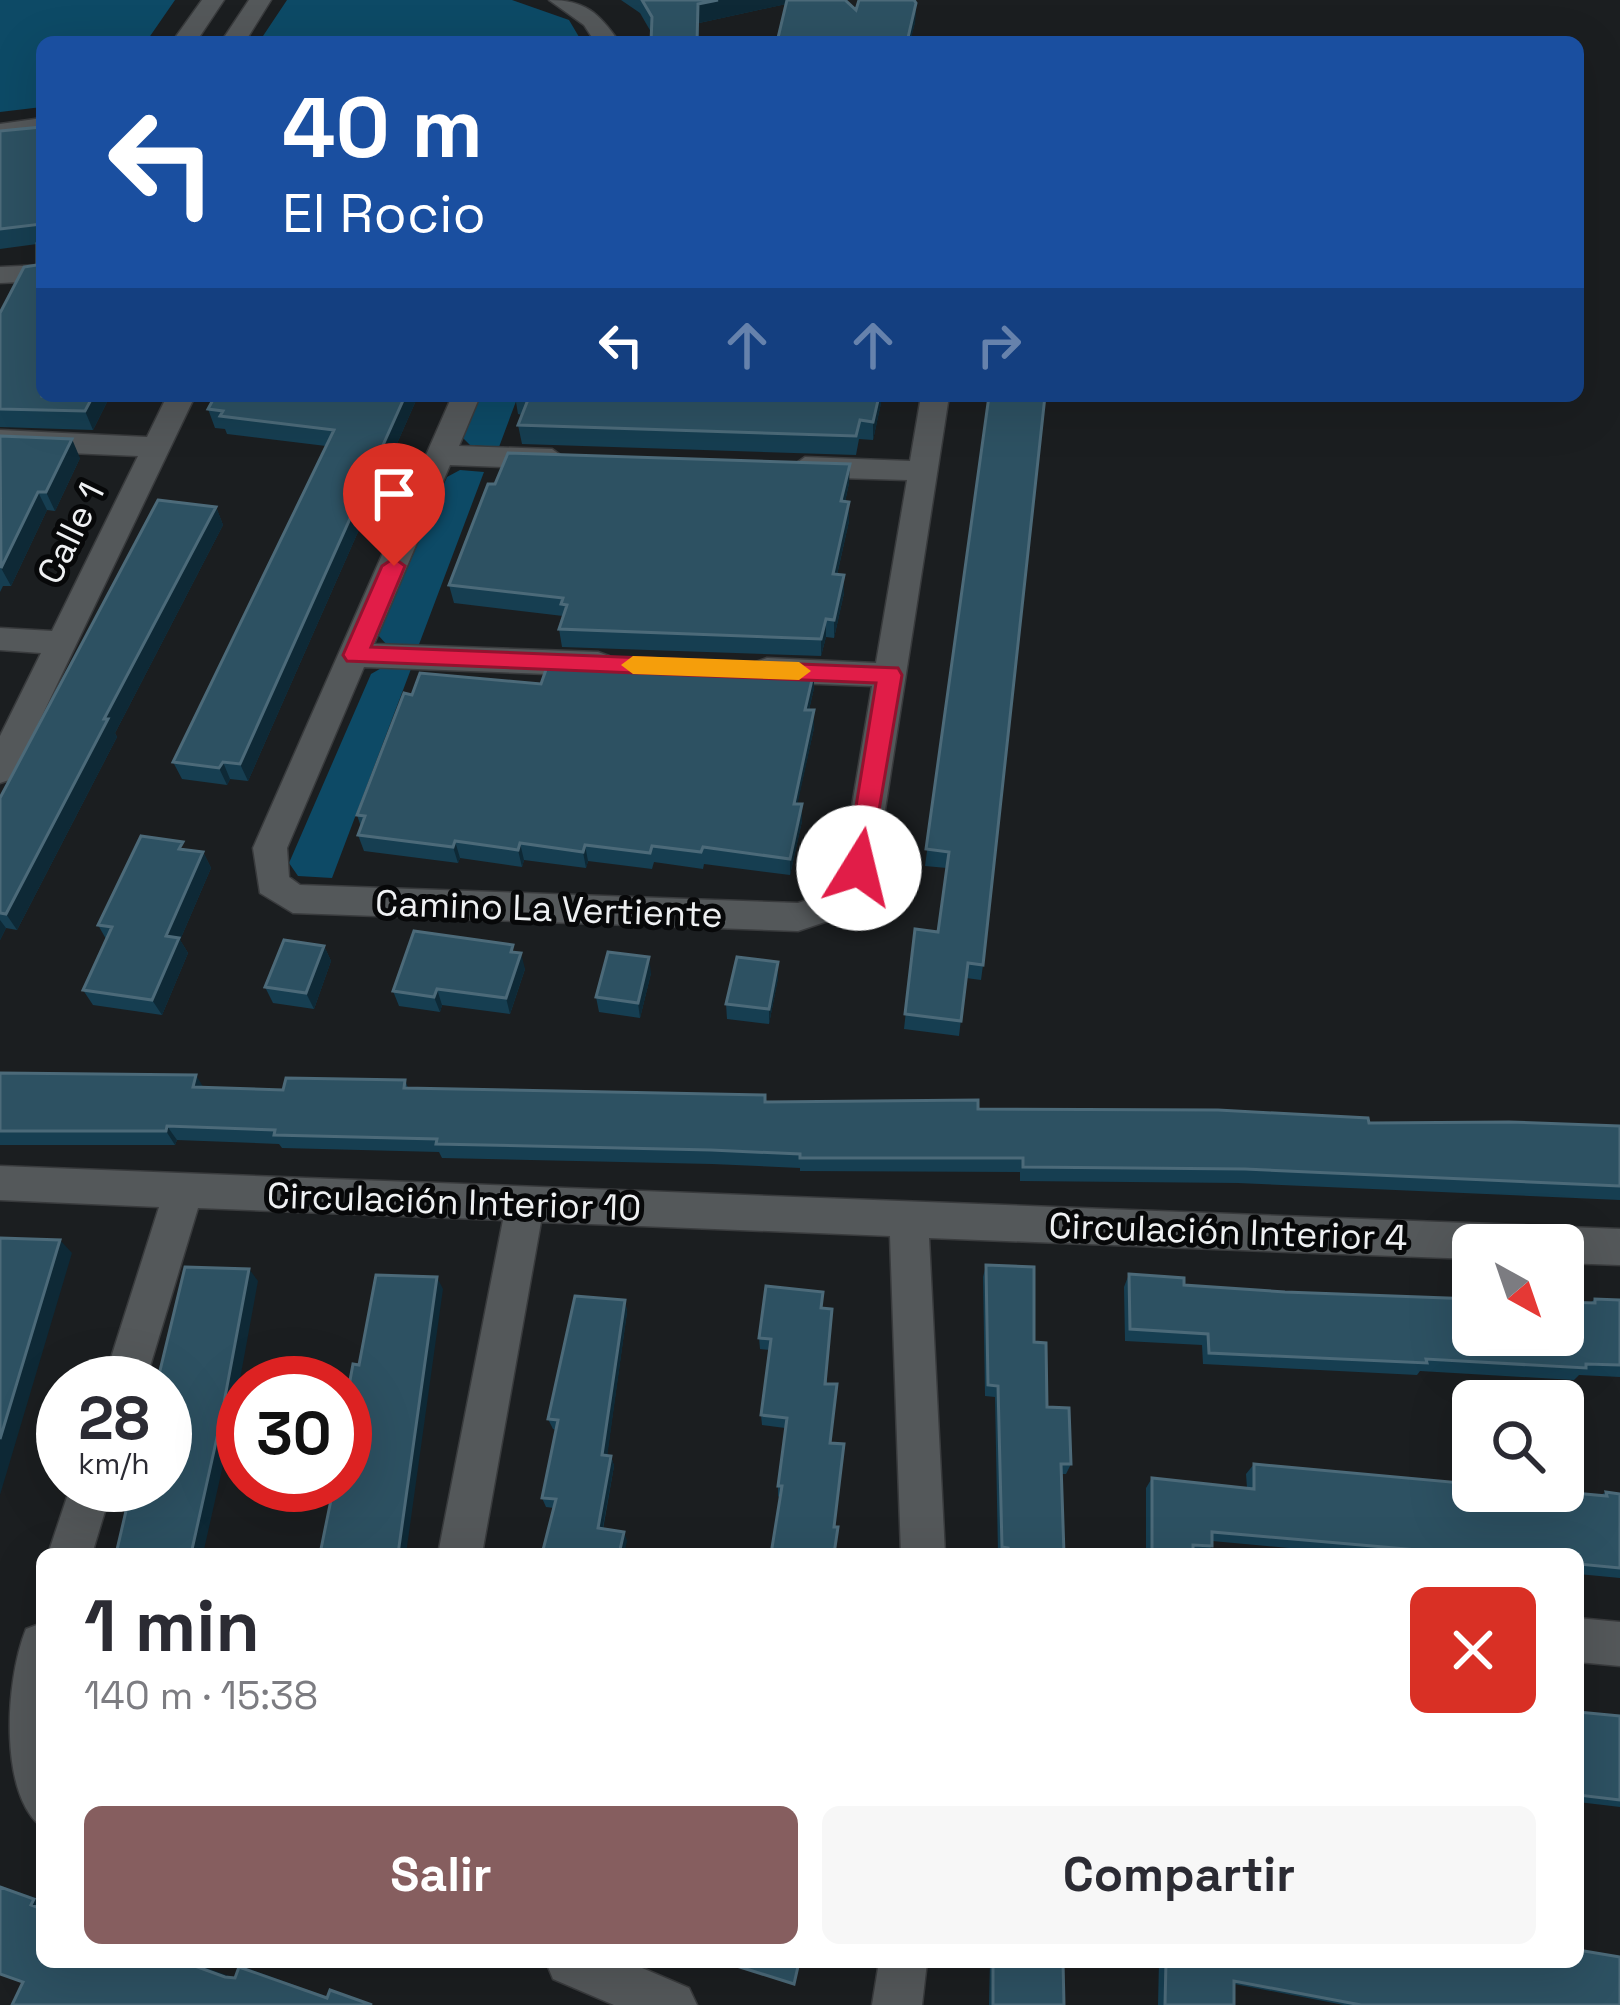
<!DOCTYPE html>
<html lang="es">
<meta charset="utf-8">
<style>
:root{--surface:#fff;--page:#f7f7f7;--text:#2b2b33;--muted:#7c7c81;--accent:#865e5f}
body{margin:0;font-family:"Space Grotesk",sans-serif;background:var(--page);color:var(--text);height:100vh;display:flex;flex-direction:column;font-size:45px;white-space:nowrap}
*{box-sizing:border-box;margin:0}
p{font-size:39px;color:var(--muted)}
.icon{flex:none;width:66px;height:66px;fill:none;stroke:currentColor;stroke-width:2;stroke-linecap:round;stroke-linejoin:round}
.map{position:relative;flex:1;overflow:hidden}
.drawer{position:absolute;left:36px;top:1548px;width:1548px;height:420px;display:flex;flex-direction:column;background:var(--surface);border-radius:18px;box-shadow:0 12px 48px #0002}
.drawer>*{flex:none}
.guide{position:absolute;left:36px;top:36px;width:1548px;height:366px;border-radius:18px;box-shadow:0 12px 48px #0002;background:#1a4fa0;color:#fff;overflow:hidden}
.needle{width:78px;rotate:140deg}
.tools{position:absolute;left:1452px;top:1224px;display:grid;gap:24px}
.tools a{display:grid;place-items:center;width:132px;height:132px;border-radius:18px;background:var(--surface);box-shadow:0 12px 48px #0002;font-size:60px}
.speed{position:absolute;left:36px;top:1356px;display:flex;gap:24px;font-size:60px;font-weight:700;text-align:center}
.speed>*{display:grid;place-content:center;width:156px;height:156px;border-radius:50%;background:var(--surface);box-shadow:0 12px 48px #0002;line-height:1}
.speed small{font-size:30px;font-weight:400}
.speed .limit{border:18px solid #d22;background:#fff;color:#111}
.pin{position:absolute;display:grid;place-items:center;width:102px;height:102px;color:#fff;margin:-123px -51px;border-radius:50% 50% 50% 0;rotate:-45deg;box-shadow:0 0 12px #0007}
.pin .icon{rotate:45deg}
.me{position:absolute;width:132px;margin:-66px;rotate:9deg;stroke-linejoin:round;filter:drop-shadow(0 0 9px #0008)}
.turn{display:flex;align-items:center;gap:42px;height:252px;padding:0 48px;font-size:54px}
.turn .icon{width:156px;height:156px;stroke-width:2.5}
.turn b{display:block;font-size:84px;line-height:102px}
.lanes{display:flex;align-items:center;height:114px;padding:0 48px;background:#0003;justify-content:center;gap:60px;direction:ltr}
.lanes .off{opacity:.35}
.round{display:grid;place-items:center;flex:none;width:126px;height:126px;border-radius:18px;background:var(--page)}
.headline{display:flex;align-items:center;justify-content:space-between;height:204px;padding:0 48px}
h1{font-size:72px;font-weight:800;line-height:90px}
.cta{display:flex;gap:24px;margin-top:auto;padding:24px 48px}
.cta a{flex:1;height:138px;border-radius:18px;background:var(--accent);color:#fff;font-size:48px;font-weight:800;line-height:138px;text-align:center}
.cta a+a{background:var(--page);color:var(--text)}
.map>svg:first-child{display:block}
</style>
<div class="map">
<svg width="1620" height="2005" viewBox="0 0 1620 2005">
<rect width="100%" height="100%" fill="#1b1e20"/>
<path fill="#0d4a66" d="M0,0H175L146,42H42V107L0,112Z
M287,0H512L569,20L582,42H259Z
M480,396H518L499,447L470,445L462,437Z
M460,470L484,472L418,647L387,645L378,635L447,477Z
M385,666L411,669L332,878L298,876L289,863L371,674Z"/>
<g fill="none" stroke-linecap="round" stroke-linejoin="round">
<g stroke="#393b3d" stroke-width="3">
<path id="minor" d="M202,0H224L196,42H172Z
M249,0H271L245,42H221Z
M549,0C585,0 599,13 619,42H595L584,25Z
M42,118V132L0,138V124Z
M42,265V281L0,283V267Z
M167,396H195L16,770L12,779L0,783V736L41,653L0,650V628L52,631L138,456L0,450V430L147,437Z
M452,396H480L459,446L552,449L566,459L552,469L450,465L374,644L598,652L609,656L614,664L609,672L598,676L364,667L287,848L289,877L300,885L798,903L825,894L842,866L872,686L767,682L756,678L751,670L756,662L767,658L876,663L907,480L805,477L791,467L805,457L910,461L921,396H949L876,868L849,914L798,931L293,913L260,893L253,848Z
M0,1166L1620,1229V1265L1563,1263V1245H1473V1259L929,1238L945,1554H901L890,1236L541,1222L482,1554H438L503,1220L198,1208L145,1383H103L159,1207L0,1200Z
M71,1485H113L92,1554H48Z
M1578,1618L1620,1622V1666L1578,1662Z
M42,1623V1827C0,1797 4,1684 26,1629Z
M546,1962H628L689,1988L697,2005H614L553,1979Z
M879,1962H927L922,2005H872Z"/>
</g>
<use href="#minor" fill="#54585a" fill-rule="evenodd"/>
</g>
<path fill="#163e51" d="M621,0H845L856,10L916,3L915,22L910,42H777L786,4L699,23L698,42H650L651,32L640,13Z
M42,127V396H110L93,430L0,427V313L37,265V244L0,249V131Z
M418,396L248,781L230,779L227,785L182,779L173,762L326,446L227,434L225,429L215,428L208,409Z
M515,396L881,403L873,440L859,439L856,455L522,444L518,425L522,415L518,414Z
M989,396L983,965L981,980L966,978L959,1036L904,1029L915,929L938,932L947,868L925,866Z
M0,436L80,458L55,511L47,510L11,586H3L0,592Z
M849,483L845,502H849V521L837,575H844V593L834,638L826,637L821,656L562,647L559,629L563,616L454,603L449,585Z
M216,507L223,525L115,733L117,737L17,930L6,928L0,940V798Z
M814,671V688L809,710L814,728L797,804H802V821L790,875L704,864L703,869L654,862L652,869L588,861L586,868L524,860L522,867L460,858L458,863L364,851L358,835L361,827L357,815L412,695L541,684Z
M187,850L203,852L211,868L180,940L188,953L162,1015L93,1005L83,990L106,939L98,925Z
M324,946L331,961L314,1009L273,1003L265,987Z
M515,952L525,969L510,1014L442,1005L440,1012L399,1006L393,991Z
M778,962V978L769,1024L727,1019L726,1004Z
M651,973L640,1018L599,1012L596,997Z
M0,1073L204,1088L283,1090L405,1080L408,1088L765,1102L1369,1123L1620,1126V1200L1238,1183L1020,1181V1172L800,1171V1168L712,1164L442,1158L439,1152L282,1148L279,1144L177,1140L175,1145H0Z
M986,1265L1034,1342L1047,1407L1071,1464L1066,1474H1061L1064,1554H998L995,1397L985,1396L983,1277Z
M1129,1274L1184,1285L1285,1292L1590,1303L1595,1299L1620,1300V1377L1579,1375L1574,1380L1420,1371L1417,1375L1203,1364L1202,1345L1125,1341L1124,1287Z
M625,1300L627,1312L607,1455L611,1456L614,1466L603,1529L627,1541L554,1508L546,1507L542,1498L556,1430L553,1429L548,1419Z
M822,1308L831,1443L835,1554L778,1496V1486L785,1428L762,1425L761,1415L770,1350L760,1349L759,1338Z
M1254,1464L1601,1495L1606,1492L1620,1494V1578L1578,1574V1554H1353L1212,1541V1546L1206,1554H1146V1488L1152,1478L1247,1488L1246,1474Z
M1578,1712L1620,1716V1807L1578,1802Z
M990,1962H1063L1064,2005H989Z
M1159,1962H1578L1620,2005H1344L1234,1984V2005H1158Z"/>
<path fill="#0e2936" d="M718,0H791V3L699,23L698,42H697L698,4Z
M916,3L915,22L910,42H907Z
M93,396H110L93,430L85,411Z
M405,396H418L248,781L240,764Z
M879,396H881V403L873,440V422Z
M72,439L80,458L55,511L46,492Z
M850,464L849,483L841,520V501Z
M38,492L47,510L11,586L1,568Z
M849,502V521L833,592V574Z
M216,507L223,525L115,733L117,737L17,930L6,914L104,719Z
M844,575V593L834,638V620Z
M826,619V637L821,656V639Z
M814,671V688L805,727V710Z
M814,710V728L794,820V804Z
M223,762L230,779L227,785L219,768Z
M802,804V821L790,875V859Z
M455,841L460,858L458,863L453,847Z
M520,843L524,860L522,867L518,850Z
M585,845L588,861L586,868L583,852Z
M203,852L211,868L180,940L188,953L162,1015L152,1000L166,936Z
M0,920L6,928L0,940Z
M324,946L331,961L314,1009L306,993Z
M521,953L525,969L510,1014L506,998Z
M649,957L651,973L640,1018L638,1003Z
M778,962V978L769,1024V1009Z
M437,989L442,1005L440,1012L434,997Z
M196,1075L205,1090L193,1087Z
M167,1126L177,1140L175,1145L166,1131Z
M60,1240L72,1253L0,1495V1439Z
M249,1269L258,1281L230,1434L203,1554H191Z
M437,1277L443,1289L406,1554H398Z
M625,1300L627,1312L606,1465L602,1455Z
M611,1456L614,1466L601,1537L598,1528Z
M624,1532L627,1541L624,1554H619Z
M0,1886L42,1900V1909L31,1905Z
M184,1962H191L237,1979L225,1977Z
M239,1967L250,1969L336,2000L327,1998Z"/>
<path fill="#2d5162" stroke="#4c6a79" stroke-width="3" d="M642,0H718L698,4L697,42H651L652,17Z
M787,0H845L856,10L859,0H914L916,3L907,42H777Z
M42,127V224L0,229V131Z
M42,233V396H93L85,411L0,409V313L24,267L37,265V243Z
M215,396H405L240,764L223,762L219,768L173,762L334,430L220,416L223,411L208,409Z
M517,396H879L873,422L860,420L856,436L518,425L529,397Z
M989,396H1045L983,965L968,963L961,1021L905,1014L915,929L938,932L949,852L926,849Z
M0,436L72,439L46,492H38L1,568Z
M508,453L850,464L841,501L849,502L833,574L844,575L834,620L826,619L821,639L559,629L567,605L561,604L563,598L449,585L488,484H495Z
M158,500L216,507L104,719H108L6,914L0,913V798Z
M549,661L814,671L805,710H814L794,804H802L790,859L703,847L701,852L652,846L650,853L585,845L583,852L520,843L518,850L455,841L453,847L358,835L365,816L357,815L404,693L412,695L420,673L541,684Z
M141,836L183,842L179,849L203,852L166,936L179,938L152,1000L83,990L112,927L98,925Z
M414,931L513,945L511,952L521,953L506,998L437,989L434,997L393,991Z
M284,940L324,946L306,993L265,987Z
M608,952L649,957L638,1003L596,997Z
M737,957L778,962L769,1009L726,1004Z
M0,1073L196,1075L193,1087L283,1090L286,1078L405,1080L404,1088L765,1095V1102L978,1100V1109L1218,1110L1368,1118L1369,1123L1509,1122L1620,1126V1186L1245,1169L1023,1167V1158H800V1154L711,1150L436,1144L437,1139L274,1135L275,1130L167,1126L166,1131H0Z
M0,1238L60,1240L0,1439Z
M986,1265L1034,1267V1342L1046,1343L1047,1407L1069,1408L1071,1464H1061L1064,1554H1007L1008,1548L1002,1547L998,1386L988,1385Z
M185,1267L249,1269L220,1424L191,1554H116L132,1485H165V1383H157Z
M1129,1274L1184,1278V1285L1285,1292L1473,1299V1335H1563V1302L1595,1303V1299L1620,1300V1365L1586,1364V1368L1426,1359L1427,1363L1209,1353L1208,1334L1130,1329Z
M376,1275L437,1277L398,1554H320L334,1485H345V1434L348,1420H345V1408L353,1364L359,1365Z
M766,1286L823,1292L821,1308L832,1309L825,1384H837L830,1443L844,1444L834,1527H838L834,1554H771L782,1486H778L787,1418L761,1415L771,1339L759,1338Z
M575,1296L625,1300L602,1455L611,1456L598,1528L624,1532L619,1554H542L556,1499L542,1498L558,1420L548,1419Z
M1254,1464L1473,1484V1491H1552L1607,1496L1606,1492L1620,1494V1568L1578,1564V1554H1463L1212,1532V1546L1193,1545V1554L1152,1553V1478L1254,1489Z
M1578,1712L1620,1716V1800L1578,1795Z
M0,1887L34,1899L31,1905L42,1909V1962H184L225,1977L235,1978L239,1967L327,1998L330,1990L372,2005H12L23,1982L0,1974Z
M1578,1950L1620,1957V2005H1361L1234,1981V2005H1165L1166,1962H1578Z
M724,1962H799L794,1984Z
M993,1962H1063L1064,2005H993Z"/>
<path fill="#e11d48" stroke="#92132f" stroke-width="3" d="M394,558L405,566L371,647L898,668L902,675L868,875L859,878L846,868L876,683L347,661L343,655L382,566Z"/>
<path fill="#f59e0b" d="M633,656L799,662L811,671L799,680L633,674L621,665Z"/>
<g text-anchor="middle" stroke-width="10" stroke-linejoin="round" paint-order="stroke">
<g font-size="36" fill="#eef0f2" stroke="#070809">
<text transform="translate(70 533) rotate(-64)" y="13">Calle 1</text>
<text transform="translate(549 908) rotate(2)" y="13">Camino La Vertiente</text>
<text transform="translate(454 1201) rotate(2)" y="13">Circulación Interior 10</text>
<text transform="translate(1228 1231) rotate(2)" y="13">Circulación Interior 4</text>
</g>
</g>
</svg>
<div class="tools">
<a><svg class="needle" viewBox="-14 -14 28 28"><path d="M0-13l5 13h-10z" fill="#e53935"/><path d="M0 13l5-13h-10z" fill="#7c7c81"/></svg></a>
<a><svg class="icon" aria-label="search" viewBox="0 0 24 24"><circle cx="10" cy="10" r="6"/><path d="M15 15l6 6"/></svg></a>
</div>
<div class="speed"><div>28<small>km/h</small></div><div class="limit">30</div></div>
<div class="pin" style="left:394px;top:566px;background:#d93025"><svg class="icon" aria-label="arrive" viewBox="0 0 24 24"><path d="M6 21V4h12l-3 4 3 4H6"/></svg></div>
<svg class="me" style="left:859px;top:868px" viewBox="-20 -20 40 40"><circle r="19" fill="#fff"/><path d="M0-13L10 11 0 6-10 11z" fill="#e11d48"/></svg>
<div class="guide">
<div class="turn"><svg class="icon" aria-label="left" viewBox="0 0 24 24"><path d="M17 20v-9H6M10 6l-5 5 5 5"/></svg><div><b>40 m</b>El Rocio</div></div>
<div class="lanes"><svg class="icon" aria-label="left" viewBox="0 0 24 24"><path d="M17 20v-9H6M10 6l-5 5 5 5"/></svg><svg class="icon off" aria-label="ahead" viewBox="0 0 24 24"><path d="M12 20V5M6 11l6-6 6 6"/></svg><svg class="icon off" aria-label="ahead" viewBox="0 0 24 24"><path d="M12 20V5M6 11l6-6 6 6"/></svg><svg class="icon off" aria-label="right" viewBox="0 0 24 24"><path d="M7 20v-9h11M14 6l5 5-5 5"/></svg></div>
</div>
<section class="drawer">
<div class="headline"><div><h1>1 min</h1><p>140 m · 15:38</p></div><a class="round" style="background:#d93025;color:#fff"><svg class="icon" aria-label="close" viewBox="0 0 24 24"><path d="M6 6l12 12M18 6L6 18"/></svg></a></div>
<div class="cta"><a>Salir</a><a>Compartir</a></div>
</section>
</div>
